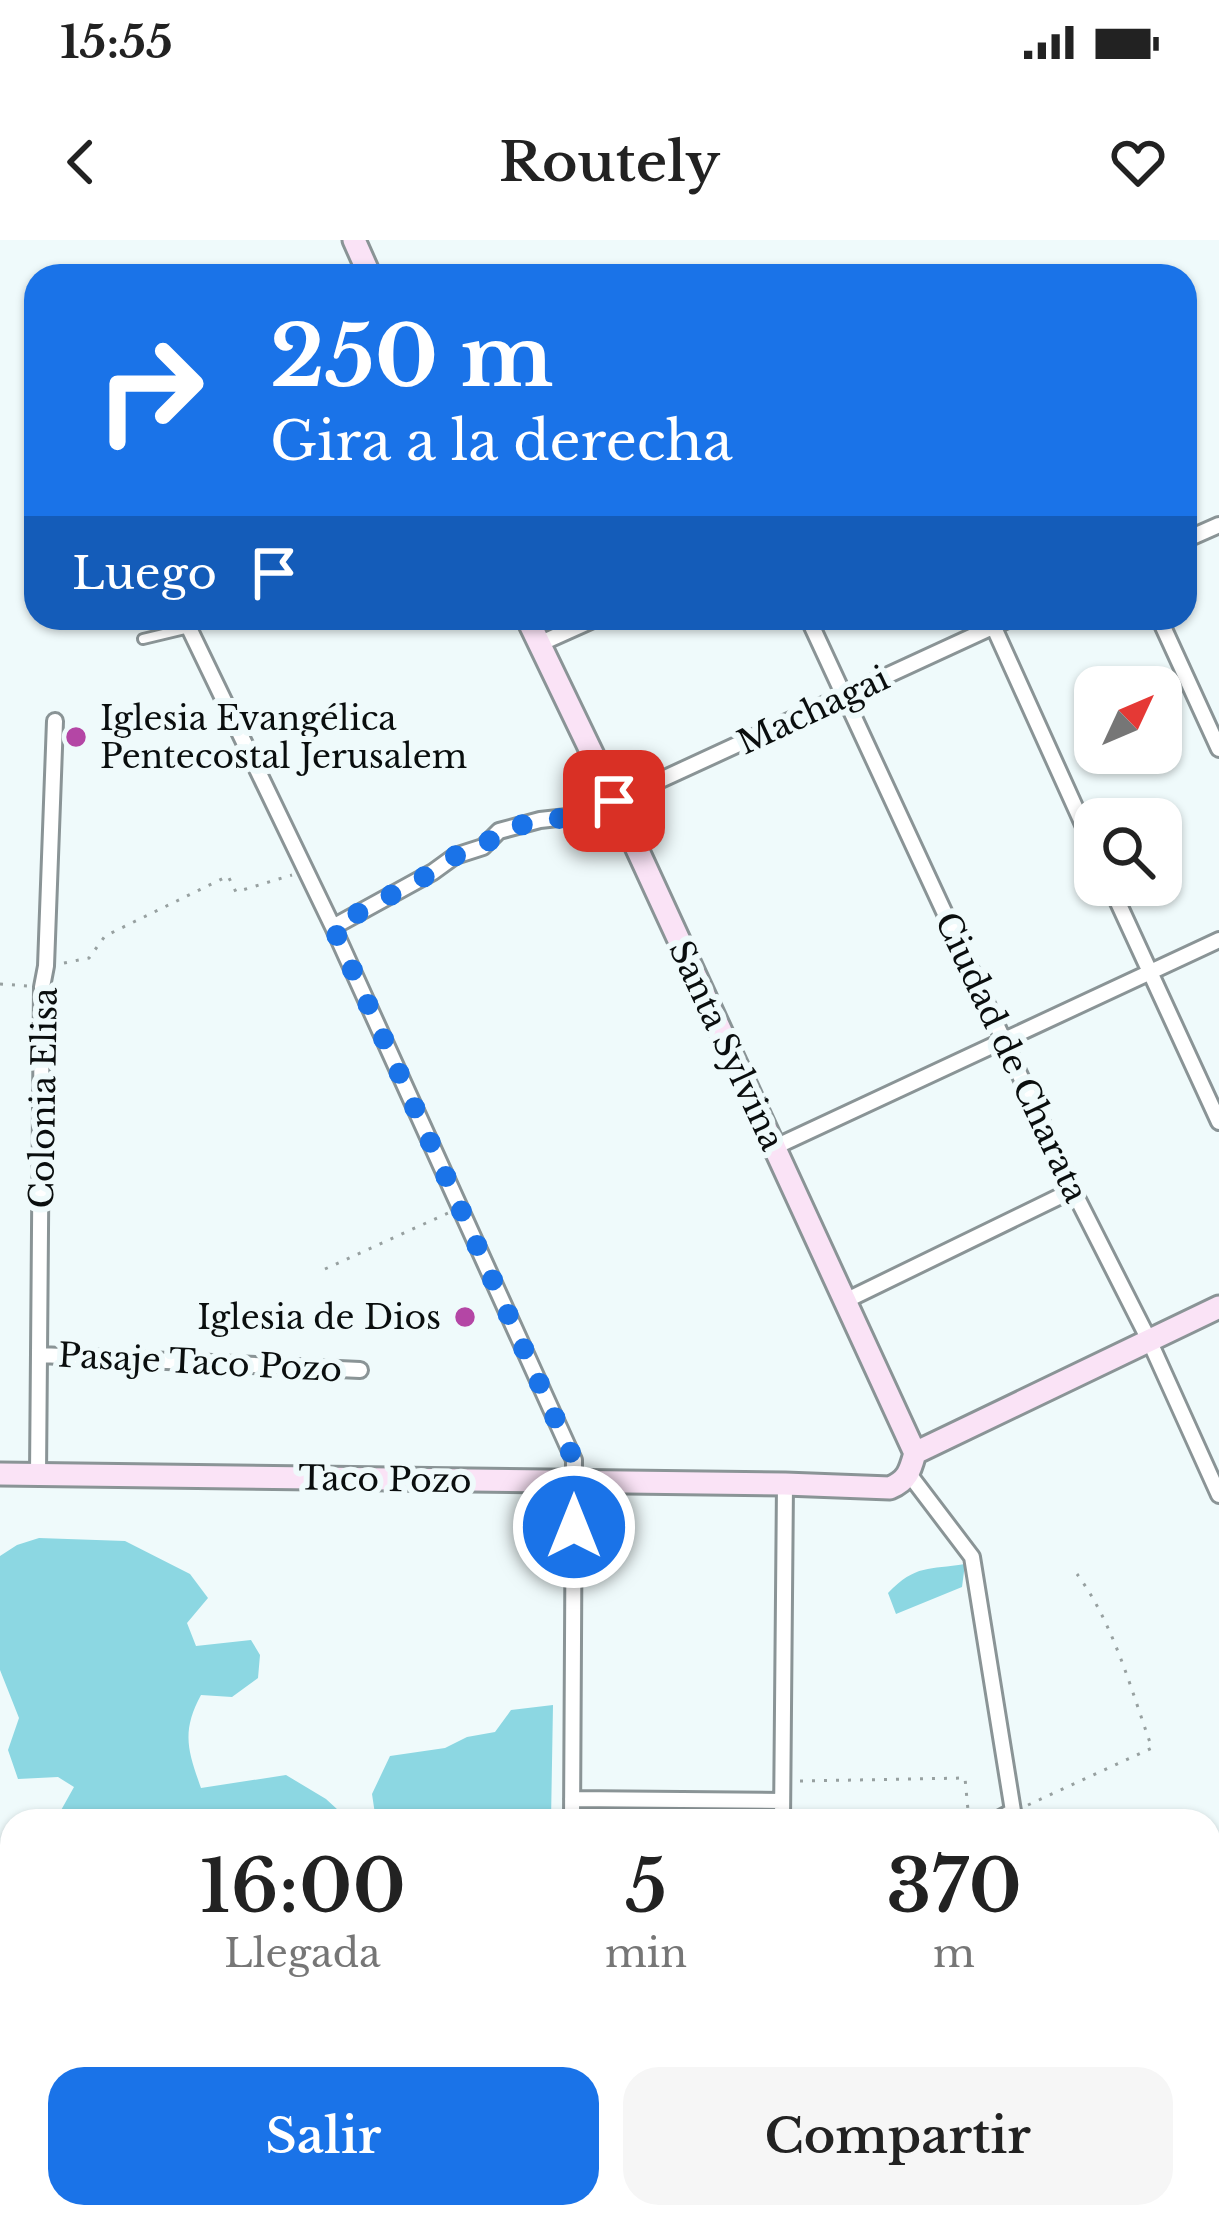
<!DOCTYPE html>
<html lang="es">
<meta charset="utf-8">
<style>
:root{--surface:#fff;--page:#f6f6f6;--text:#222;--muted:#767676;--accent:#1a73e8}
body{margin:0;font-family:"Libre Baskerville",serif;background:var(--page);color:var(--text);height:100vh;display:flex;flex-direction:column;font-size:45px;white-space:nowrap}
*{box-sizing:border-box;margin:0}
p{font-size:39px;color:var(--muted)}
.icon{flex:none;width:66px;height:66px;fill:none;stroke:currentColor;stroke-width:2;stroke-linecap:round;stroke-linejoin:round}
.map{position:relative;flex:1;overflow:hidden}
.side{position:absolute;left:0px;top:1569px;width:1221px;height:420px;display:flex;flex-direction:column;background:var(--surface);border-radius:36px 36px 0 0;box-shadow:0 3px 9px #0004}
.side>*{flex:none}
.banner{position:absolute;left:24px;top:24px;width:1173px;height:366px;border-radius:36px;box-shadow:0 3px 9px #0004;background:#1a73e8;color:#fff;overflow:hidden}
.needle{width:78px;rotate:46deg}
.tools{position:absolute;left:1074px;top:426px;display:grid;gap:24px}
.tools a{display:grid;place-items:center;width:108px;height:108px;border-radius:24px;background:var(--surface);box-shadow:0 3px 9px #0004;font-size:60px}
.pin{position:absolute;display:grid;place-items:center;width:102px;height:102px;color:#fff;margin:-51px;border-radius:24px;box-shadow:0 6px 18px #0006}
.me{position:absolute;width:132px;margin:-66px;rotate:0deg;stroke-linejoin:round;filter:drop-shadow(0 0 9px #0008)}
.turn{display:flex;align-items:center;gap:42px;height:252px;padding:0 48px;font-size:54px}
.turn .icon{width:156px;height:156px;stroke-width:2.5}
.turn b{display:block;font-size:84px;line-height:102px}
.then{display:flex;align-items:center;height:114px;padding:0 48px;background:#0003;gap:24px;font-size:45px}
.eta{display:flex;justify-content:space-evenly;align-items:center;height:204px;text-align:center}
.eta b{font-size:72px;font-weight:600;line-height:84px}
.cta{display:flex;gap:24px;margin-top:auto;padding:24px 48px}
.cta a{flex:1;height:138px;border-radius:36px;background:var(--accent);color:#fff;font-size:48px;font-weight:600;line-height:138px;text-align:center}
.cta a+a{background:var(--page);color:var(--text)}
.status{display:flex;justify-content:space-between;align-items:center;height:84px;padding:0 60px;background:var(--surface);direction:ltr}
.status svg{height:33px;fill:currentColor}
header{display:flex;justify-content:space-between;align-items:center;height:156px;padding:0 48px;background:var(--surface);font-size:54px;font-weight:600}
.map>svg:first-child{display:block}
</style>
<div class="status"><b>15:55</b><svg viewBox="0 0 49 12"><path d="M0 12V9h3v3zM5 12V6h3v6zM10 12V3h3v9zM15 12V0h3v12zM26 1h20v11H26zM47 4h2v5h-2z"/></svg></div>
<header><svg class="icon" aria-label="back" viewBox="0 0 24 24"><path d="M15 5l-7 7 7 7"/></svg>Routely<svg class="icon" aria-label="heart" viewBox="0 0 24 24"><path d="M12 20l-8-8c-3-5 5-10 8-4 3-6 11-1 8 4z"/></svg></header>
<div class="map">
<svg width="1219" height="1989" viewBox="0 0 1219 1989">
<rect width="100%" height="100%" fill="#effafb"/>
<path fill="#8cd7e2" d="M39,1298L125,1301L190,1334L208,1358L187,1383L196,1406L251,1400L260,1415L258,1438L232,1457L201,1455C181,1492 188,1511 201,1548L286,1535L326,1559L350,1581H55L74,1547L58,1537L18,1539L8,1510L19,1478L0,1430V1316L17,1305Z
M965,1324L962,1347L896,1374L888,1353C916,1324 929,1330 965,1324Z
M553,1465L551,1581H369L375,1574L372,1554L390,1516L445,1508L467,1497L495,1492L511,1470Z
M1209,1919L1219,1920V1989H1107L1116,1977H1209Z
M395,1977H517L520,1989H400Z"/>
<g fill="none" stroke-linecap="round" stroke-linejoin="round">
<g stroke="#8a9496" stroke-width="14">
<path id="lane" d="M143,399L189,388L199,378"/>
</g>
<g stroke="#8a9496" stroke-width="20">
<path id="street" d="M1185,300L1219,285
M808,378L1073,950L1149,1100L1219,1255
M1159,378L1219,509
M991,381L1095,611
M189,388L333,687L574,1220L572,1581
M539,404L597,378
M1110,645L1219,882
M333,687L433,632L455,616L483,607L499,591L540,580L576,576L615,561L1012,378
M775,907L1219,700
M845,1061L1073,950
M40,1115L360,1130
M909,1234L972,1317L1013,1571L995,1581
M38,1235L42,747L46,726L55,481
M572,1559L782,1561
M782,1581L785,1244
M1209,1832H1219
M567,1989V1977
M776,1989V1977"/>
</g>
<g stroke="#8a9496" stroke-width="27">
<path id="secondary" d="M354,0L370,36
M915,1213L1219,1067
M0,1234L785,1244L890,1248C908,1240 910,1231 915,1213L615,561L527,378"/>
</g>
<path stroke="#97a0a0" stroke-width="3" stroke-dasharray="3 9" stroke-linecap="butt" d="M64,723L89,718L105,696L228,636L236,652L292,635
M0,744L28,746
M325,1029L448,973
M800,1541L965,1538L969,1581
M1028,1565L1152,1508C1131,1450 1114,1384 1077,1334"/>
<use href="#lane" stroke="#fff" stroke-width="8"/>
<use href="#street" stroke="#fff" stroke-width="14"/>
<use href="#secondary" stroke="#fae3f6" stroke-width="21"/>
</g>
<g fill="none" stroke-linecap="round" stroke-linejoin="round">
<path stroke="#1a73e8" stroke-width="21" stroke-dasharray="0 37.8" d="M574,1287V1220L333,687L433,632L455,616L483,607L499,591L540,580L576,577L614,561"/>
</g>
<g fill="#b446a5" stroke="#effafb" stroke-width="4.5">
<circle cx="76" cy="497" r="12"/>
<circle cx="465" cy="1077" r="12"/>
</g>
<g text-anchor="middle" stroke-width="12" stroke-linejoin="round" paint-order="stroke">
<g font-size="33" fill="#0a0e0e" stroke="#effafb">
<text transform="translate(813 470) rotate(-25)" y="12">Machagai</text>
<text transform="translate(727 805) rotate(65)" y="12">Santa Sylvina</text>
<text transform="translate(1012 817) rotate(65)" y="12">Ciudad de Charata</text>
<text transform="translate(43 858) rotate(-89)" y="12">Colonia Elisa</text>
<text transform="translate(200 1122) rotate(3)" y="12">Pasaje Taco Pozo</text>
<text transform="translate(385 1239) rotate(1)" y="12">Taco Pozo</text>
</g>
<g font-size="33" fill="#0a0e0e" stroke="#effafb" text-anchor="start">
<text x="100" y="490">Iglesia Evangélica<tspan x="100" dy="38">Pentecostal Jerusalem</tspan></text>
<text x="441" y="1089" text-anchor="end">Iglesia de Dios</text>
</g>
</g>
</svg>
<div class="tools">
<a><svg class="needle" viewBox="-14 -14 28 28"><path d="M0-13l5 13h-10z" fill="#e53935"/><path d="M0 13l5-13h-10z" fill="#767676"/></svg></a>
<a><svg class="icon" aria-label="search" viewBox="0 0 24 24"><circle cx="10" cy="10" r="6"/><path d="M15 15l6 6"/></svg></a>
</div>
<div class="pin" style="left:614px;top:561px;background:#d93025"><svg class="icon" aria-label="arrive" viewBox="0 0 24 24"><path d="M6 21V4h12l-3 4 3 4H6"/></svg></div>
<svg class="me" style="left:574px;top:1287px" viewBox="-20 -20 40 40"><circle r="17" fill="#1a73e8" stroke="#fff" stroke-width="3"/><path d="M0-11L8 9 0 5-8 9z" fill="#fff"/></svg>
<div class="banner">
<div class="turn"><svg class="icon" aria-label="right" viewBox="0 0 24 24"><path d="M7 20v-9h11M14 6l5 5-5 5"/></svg><div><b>250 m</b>Gira a la derecha</div></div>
<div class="then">Luego<svg class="icon" aria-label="arrive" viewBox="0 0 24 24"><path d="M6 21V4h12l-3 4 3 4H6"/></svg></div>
</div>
<section class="side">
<div class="eta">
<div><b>16:00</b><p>Llegada</p></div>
<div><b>5</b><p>min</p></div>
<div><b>370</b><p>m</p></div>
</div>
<div class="cta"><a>Salir</a><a>Compartir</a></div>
</section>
</div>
